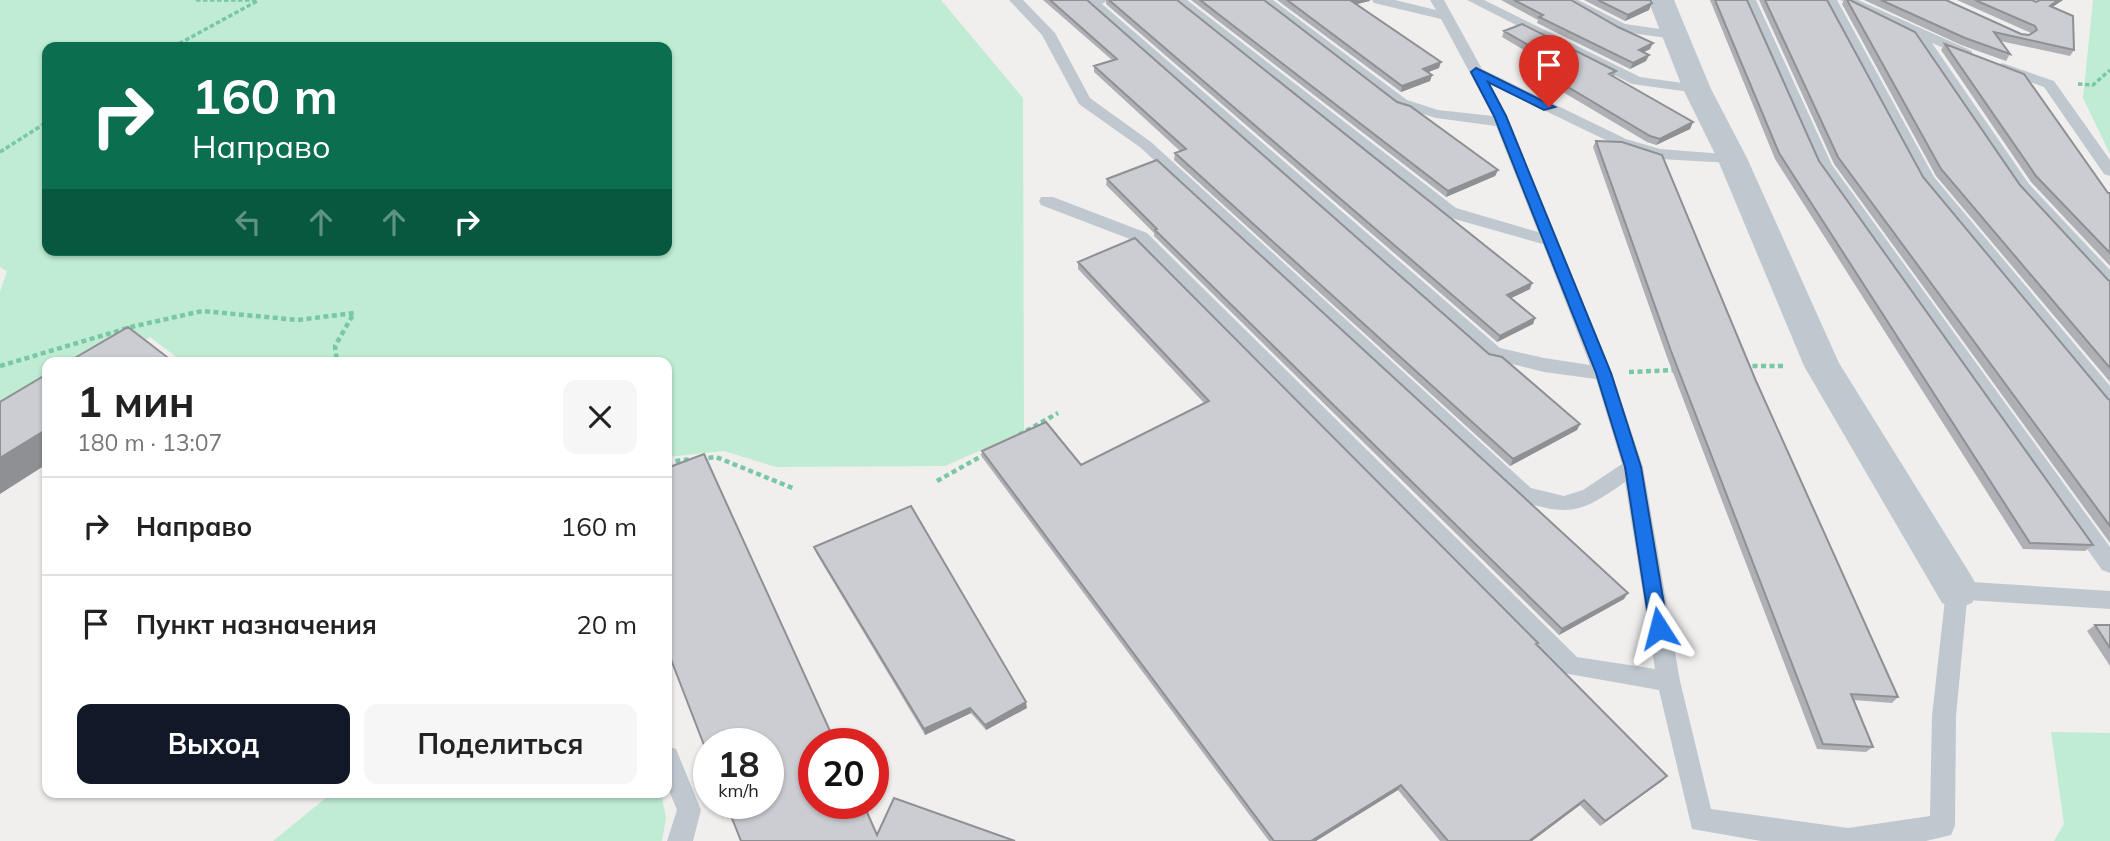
<!DOCTYPE html>
<html lang="ru">
<meta charset="utf-8">
<style>
:root{--surface:#fff;--page:#f6f6f6;--text:#222;--muted:#767676;--line:#e0e0e0;--accent:#111827}
body{margin:0;font-family:Mulish,sans-serif;background:var(--page);color:var(--text);height:100vh;display:flex;flex-direction:column;font-size:26px;white-space:nowrap}
*{box-sizing:border-box;margin:0}
p{font-size:23px;color:var(--muted)}
.icon{flex:none;width:38px;height:38px;fill:none;stroke:currentColor;stroke-width:2;stroke-linecap:round;stroke-linejoin:round}
.map{position:relative;flex:1;overflow:hidden}
.drawer{position:absolute;left:42px;top:357px;width:630px;height:441px;display:flex;flex-direction:column;background:var(--surface);border-radius:14px;box-shadow:0 2px 5px #0004}
.drawer>*{flex:none}
.banner{position:absolute;left:42px;top:42px;width:630px;height:214px;border-radius:14px;box-shadow:0 2px 5px #0004;background:#0b6e4f;color:#fff;overflow:hidden}
.speed{position:absolute;left:693px;top:728px;display:flex;gap:14px;font-size:35px;font-weight:700;text-align:center}
.speed>*{display:grid;place-content:center;width:91px;height:91px;border-radius:50%;background:var(--surface);box-shadow:0 2px 5px #0004;line-height:1}
.speed small{font-size:18px;font-weight:400}
.speed .limit{border:10px solid #d22;background:#fff;color:#111}
.pin{position:absolute;display:grid;place-items:center;width:60px;height:60px;color:#fff;margin:-72px -30px;border-radius:50% 50% 50% 0;rotate:-45deg;box-shadow:0 0 7px #0007}
.pin .icon{rotate:45deg}
.me{position:absolute;width:77px;margin:-38px;rotate:351deg;stroke-linejoin:round;filter:drop-shadow(0 0 5px #0008)}
.turn{display:flex;align-items:center;gap:24px;height:147px;padding:0 35px;font-size:32px}
.turn .icon{width:91px;height:91px;stroke-width:2.5}
.turn b{display:block;font-size:49px;line-height:60px}
.lanes{display:flex;align-items:center;height:66px;padding:0 35px;background:#0003;justify-content:center;gap:35px;direction:ltr}
.lanes .off{opacity:.35}
.round{display:grid;place-items:center;flex:none;width:74px;height:74px;border-radius:14px;background:var(--page)}
.overview{display:flex;align-items:center;justify-content:space-between;height:119px;padding:0 35px}
h1{font-size:42px;font-weight:700;line-height:52px}
.action{display:flex;gap:14px;margin-top:auto;padding:14px 35px}
.action a{flex:1;height:80px;border-radius:14px;background:var(--accent);color:#fff;font-size:28px;font-weight:700;line-height:80px;text-align:center}
.action a+a{background:var(--page);color:var(--text)}
ul{padding:0;list-style:none}
li{display:flex;align-items:center;gap:21px;height:98px;padding:0 35px;border-top:2px solid var(--line)}
li div{flex:1}
li b{display:block;font-size:26px}
li em{font-style:normal}
.map>svg:first-child{display:block}
</style>
<div class="map">
<svg width="2110" height="841" viewBox="0 0 2110 841">
<rect width="100%" height="100%" fill="#f1eeee"/>
<path fill="#bfecd3" fill-rule="evenodd" d="M0,0H941L1023,98L1024,431L945,466L776,467L724,451L667,457V362H183L150,337L107,362H47V397L0,424V292L7,271L0,267ZM47,47H667V250H47Z
M2093,0H2110V154L2083,98Z
M2051,732L2110,733V841H2054L2064,824Z
M332,793H661L666,818L662,841H273Z"/>
<g fill="none" stroke-linecap="round" stroke-linejoin="round">
<path stroke="#79c8a5" stroke-width="3.5" stroke-dasharray="4.5 2.5" stroke-linecap="butt" d="M196,0H255
M173,47L259,0
M2078,84L2093,85L2110,70
M0,152L47,122"/>
<path stroke="#79c8a5" stroke-width="4.5" stroke-dasharray="5 3.5" stroke-linecap="butt" d="M0,366L131,327L202,311L298,320L354,313L335,346L337,362
M1744,366H1784
M1629,372L1676,370
M1019,435L1058,413
M700,459L716,457L795,489
M667,462L692,459
M937,481L987,453"/>
<path fill="#bfc8cf" fill-rule="evenodd" d="M1009,0H1023L1055,33L1090,98L1151,142L1531,488L1564,496L1583,490L1622,464L1596,379L1544,372L1488,358L1086,3L1089,0H1108L1102,4L1500,348L1544,358L1590,365L1543,244L1444,216L1172,0H1187L1456,208L1538,232L1496,126L1436,118L1397,106L1258,0H1273L1407,100L1438,110L1493,116L1441,19L1374,3L1372,0H1395L1436,10L1430,0H1444L1482,69L1626,139L1660,149L1737,155L1740,158L1737,161L1732,163L1659,159L1616,145L1490,84L1507,116L1612,373L1643,467L1680,681L1711,809L1848,828L1930,816L1932,716L1946,590L1949,583L1957,581L2110,591V609L1967,600L1956,716L1955,826L1951,835L1926,841H1761L1692,829L1659,690L1563,673L1135,241L1041,205L1039,201L1041,197H1053L1147,233L1577,657L1655,669L1625,482C1581,513 1570,517 1518,500L1141,148L1079,104L1042,35Z
M1467,0H1484L1640,77L1697,85L1704,89L1697,93L1632,84Z
M1561,0H1578L1625,24L1674,31L1681,35L1674,39L1617,31Z
M1742,0H1756L1832,165L2110,547V573L2102,570L1817,166Z
M1823,0H1837L1934,177L2110,386V406L2103,404L1921,182Z
M1840,0H1858L1972,51V57L1967,58L1932,43L2029,184L2110,270V287L2104,285L2017,190L1913,35Z
M2002,63L2054,81L2110,160V176L2104,174L2044,87L1997,70L1995,67Z
M667,746L676,749L701,810L693,841H667L677,810L667,786Z"/>
<path fill="#bfc8cf" fill-rule="evenodd" d="M1648,0H1674L1711,89L1747,158L1839,363L1972,577L1979,590L1972,603L1957,609L1942,603L1804,366L1717,158L1683,89Z"/>
</g>
<path fill="#afb0b5" d="M1043,0H1087L1489,354L1580,424L1577,430L1510,466L1174,160L1175,153L1180,151L1094,72V66L1112,60Z
M1106,0H1177L1530,289L1511,298L1535,318L1533,324L1497,342L1106,4Z
M1191,0H1264L1397,102L1498,170L1495,176L1446,197Z
M1277,0H1370L1357,4L1439,68L1428,72L1432,75L1430,81L1401,92Z
M1501,0H1571L1650,49L1644,52L1649,55L1646,61L1630,69L1537,23L1538,20Z
M1584,0H1650L1649,10L1625,21Z
M1710,0H1747L1819,161L2093,545L2085,551L2023,549L1775,159Z
M1759,0H1827L1923,177L2108,399L2110,400V543L1834,164Z
M1844,0H1850L2108,280L2110,281V382L1936,176L1842,4Z
M1864,0H1946L2021,34L2029,35L2031,33L1957,0H2032L2036,2L2040,0H2063L2052,7L2074,50L2070,56L2000,41L2010,54L2006,61L1961,45Z
M1504,31L1616,71L1614,77L1693,122L1690,129L1656,145L1647,142L1541,79L1543,72L1554,68L1502,37Z
M1945,44L2108,193H2110V266L2031,182L1941,50Z
M1596,141L1898,697L1892,703L1853,700L1873,747L1866,752L1817,749L1667,357L1593,147Z
M1107,179L1624,599L1559,635L1154,236V233L1106,185Z
M1078,262L1538,643L1537,645L1667,776L1662,781L1600,826L1580,805L1532,841H1440L1398,790L1316,841H1269L982,457V451L1081,465L1205,404L1078,269Z
M814,547L1027,708L986,730L971,713L925,735L816,553Z
M2095,625H2110V666L2087,631Z"/>
<path fill="#8e9094" d="M1350,0H1370V1L1349,6Z
M2058,0H2063L2045,12L2050,6Z
M1652,3L1649,10L1625,21L1628,15Z
M1653,43L1650,49L1636,56L1639,50Z
M1649,55L1646,61L1630,69L1633,63Z
M1441,62L1439,68L1421,75L1423,69Z
M1432,75L1430,81L1401,92L1402,86Z
M1693,122L1690,129L1656,145L1660,139Z
M1498,170L1495,176L1446,197L1448,191Z
M1532,283L1530,289L1505,301L1507,295Z
M1535,318L1533,324L1497,342L1500,336Z
M167,357L172,362H158Z
M1580,424L1577,430L1510,466L1513,459Z
M47,429V464L0,494V458Z
M1628,593L1624,599L1559,635L1562,629Z
M1026,702L1027,708L986,730L985,725Z
M970,708L971,713L925,735L924,729Z
M1667,776L1662,781L1600,826L1605,821Z
M1401,785L1398,790L1316,841H1311Z
M1584,800L1580,805L1532,841H1529Z"/>
<path fill="#cbcdd3" stroke="#8e9094" stroke-width="2" d="M1050,0H1087L1489,354L1502,357L1580,424L1513,459L1175,153L1186,149L1094,66L1117,59Z
M1109,0H1177L1532,283L1507,295L1535,318L1500,336Z
M1200,0H1264L1397,102L1410,106L1498,170L1448,191Z
M1287,0H1351H1350L1441,62L1423,69L1432,75L1402,86Z
M1514,0H1571L1618,27L1653,43L1639,50L1649,55L1633,63L1539,17L1543,15Z
M1598,0H1650L1652,3L1628,15Z
M1715,0H1747L1819,161L2093,545L2030,543L1779,153Z
M1765,0H1827L1923,177L2108,399L2110,400V526L1838,157Z
M1847,0H1850L1915,32L2020,185L2108,280L2110,281V368L1941,169Z
M1881,0H1946L2021,34L2029,35L2037,30L2035,26L1975,0H2032L2036,2L2040,0H2058L2050,6L2073,16L2074,50L1994,32L2010,54L1965,38Z
M1522,24L1616,71L1609,74L1693,122L1660,139L1650,136L1543,72L1561,64L1504,31Z
M1945,44L2024,74L2108,193H2110V253L2036,176Z
M1596,141L1622,142L1662,155L1756,381L1898,697L1851,694L1873,747L1823,744L1671,351Z
M1157,160L1628,593L1562,629L1155,230L1157,229L1107,179Z
M1135,238L1538,643L1536,644L1667,776L1605,821L1584,800L1529,841H1448L1401,785L1311,841H1274L982,451L1046,422L1081,465L1209,401L1078,262Z
M128,327L167,357L158,362H68Z
M47,374V429L0,458V402Z
M704,454L836,744H814V803H863L877,835L894,798L1015,841H741L726,803H768V744H709V758L667,649V468Z
M911,506L1026,702L985,725L970,708L924,729L814,547Z
M2095,625H2110V648Z"/>
<path fill="#1a73e8" stroke="#114b97" stroke-width="2" d="M1476,68L1555,107L1544,110L1488,82L1506,116L1611,373L1641,467L1668,628L1666,633L1659,636L1653,633L1650,628L1625,467L1596,373L1494,116L1471,72Z"/>
</svg>
<div class="speed"><div>18<small>km/h</small></div><div class="limit">20</div></div>
<div class="pin" style="left:1549px;top:107px;background:#d93025"><svg class="icon" aria-label="arrive" viewBox="0 0 24 24"><path d="M6 21V4h12l-3 4 3 4H6"/></svg></div>
<svg class="me" style="left:1659px;top:628px" viewBox="-20 -20 40 40"><path d="M0-17L14 15 0 8-14 15z" fill="#1a73e8" stroke="#fff" stroke-width="4"/></svg>
<div class="banner">
<div class="turn"><svg class="icon" aria-label="right" viewBox="0 0 24 24"><path d="M7 20v-9h11M14 6l5 5-5 5"/></svg><div><b>160 m</b>Направо</div></div>
<div class="lanes"><svg class="icon off" aria-label="left" viewBox="0 0 24 24"><path d="M17 20v-9H6M10 6l-5 5 5 5"/></svg><svg class="icon off" aria-label="ahead" viewBox="0 0 24 24"><path d="M12 20V5M6 11l6-6 6 6"/></svg><svg class="icon off" aria-label="ahead" viewBox="0 0 24 24"><path d="M12 20V5M6 11l6-6 6 6"/></svg><svg class="icon" aria-label="right" viewBox="0 0 24 24"><path d="M7 20v-9h11M14 6l5 5-5 5"/></svg></div>
</div>
<section class="drawer">
<div class="overview"><div><h1>1 мин</h1><p>180 m · 13:07</p></div><a class="round"><svg class="icon" aria-label="close" viewBox="0 0 24 24"><path d="M6 6l12 12M18 6L6 18"/></svg></a></div>
<ul>
<li><svg class="icon" aria-label="right" viewBox="0 0 24 24"><path d="M7 20v-9h11M14 6l5 5-5 5"/></svg><div><b>Направо</b></div><em>160 m</em></li>
<li><svg class="icon" aria-label="arrive" viewBox="0 0 24 24"><path d="M6 21V4h12l-3 4 3 4H6"/></svg><div><b>Пункт назначения</b></div><em>20 m</em></li>
</ul>
<div class="action"><a>Выход</a><a>Поделиться</a></div>
</section>
</div>
